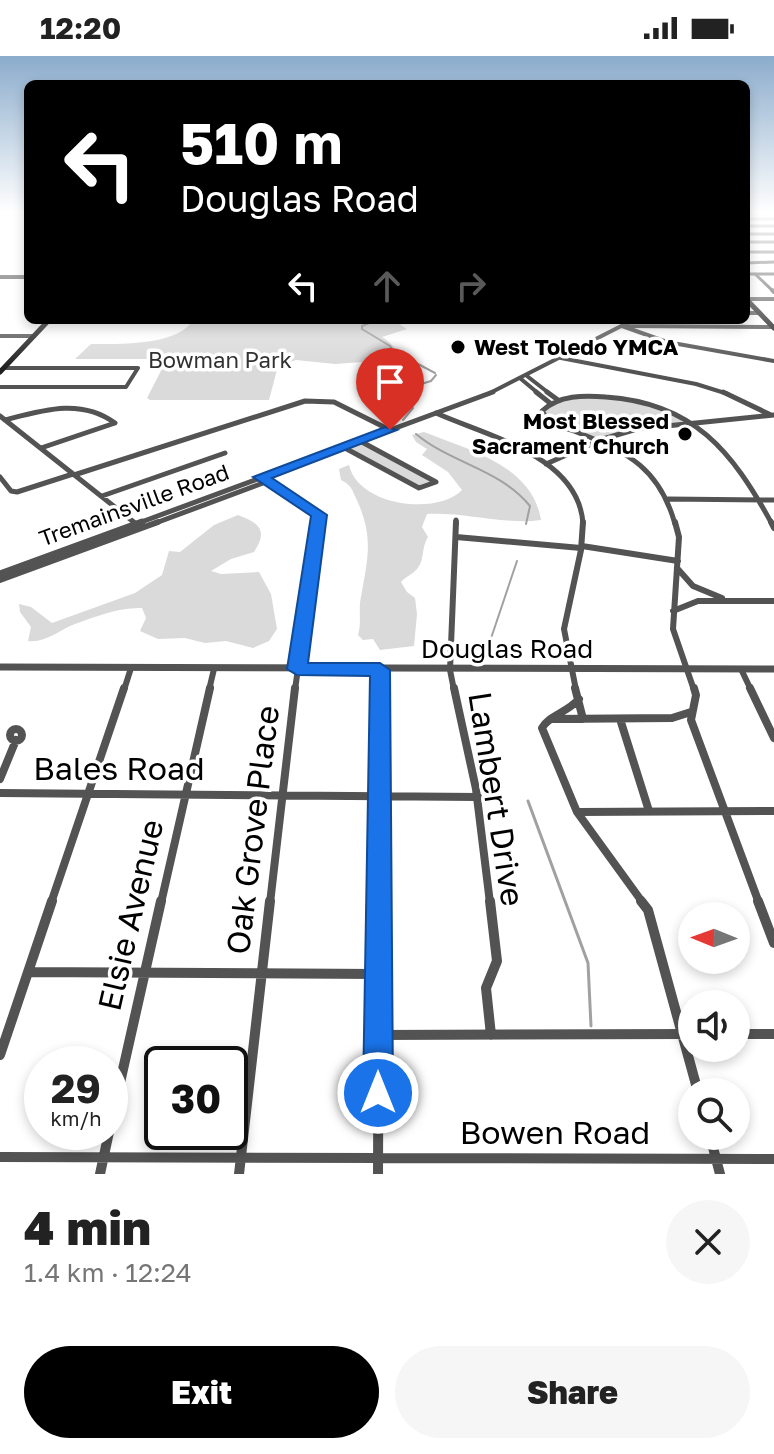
<!DOCTYPE html>
<meta charset="utf-8">
<style>
:root{--surface:#fff;--page:#f6f6f6;--text:#222;--muted:#767676;--accent:#000}
body{margin:0;font-family:"Golos Text",sans-serif;background:var(--page);color:var(--text);height:100vh;display:flex;flex-direction:column;font-size:30px;white-space:nowrap}
*{box-sizing:border-box;margin:0}
p{font-size:26px;color:var(--muted)}
.icon{flex:none;width:44px;height:44px;fill:none;stroke:currentColor;stroke-width:2;stroke-linecap:round;stroke-linejoin:round}
.map{position:relative;height:1118px;overflow:hidden}
.drawer{display:flex;flex-direction:column;background:var(--surface);flex:1}
.drawer>*{flex:none}
.guide{position:absolute;left:24px;top:24px;width:726px;height:244px;border-radius:12px;box-shadow:0 4px 12px #0003;background:#000;color:#fff;overflow:hidden}
.needle{width:52px;rotate:271deg}
.tools{position:absolute;left:678px;top:846px;display:grid;gap:16px}
.tools a{display:grid;place-items:center;width:72px;height:72px;border-radius:50%;background:var(--surface);box-shadow:0 4px 12px #0003;font-size:40px}
.speed{position:absolute;left:24px;top:990px;display:flex;gap:16px;font-size:40px;font-weight:700;text-align:center}
.speed>*{display:grid;place-content:center;width:104px;height:104px;border-radius:50%;background:var(--surface);box-shadow:0 4px 12px #0003;line-height:1}
.speed small{font-size:20px;font-weight:400}
.speed .limit{border:4px solid #111;border-radius:12px;background:#fff;color:#111}
.pin{position:absolute;display:grid;place-items:center;width:68px;height:68px;color:#fff;margin:-82px -34px;border-radius:50% 50% 50% 0;rotate:-45deg;box-shadow:0 0 8px #0007}
.pin .icon{rotate:45deg}
.me{position:absolute;width:88px;margin:-44px;rotate:0deg;stroke-linejoin:round;filter:drop-shadow(0 0 6px #0008)}
.turn{display:flex;align-items:center;gap:28px;height:168px;padding:0 24px;font-size:36px}
.turn .icon{width:104px;height:104px;stroke-width:2.5}
.turn b{display:block;font-size:56px;line-height:68px}
.lanes{display:flex;align-items:center;height:76px;padding:0 24px;background:#0003;justify-content:center;gap:40px;direction:ltr}
.lanes .off{opacity:.35}
.round{display:grid;place-items:center;flex:none;width:84px;height:84px;border-radius:42px;background:var(--page)}
.head{display:flex;align-items:center;justify-content:space-between;height:136px;padding:0 24px}
h1{font-size:48px;font-weight:800;line-height:60px}
.button{display:flex;gap:16px;margin-top:auto;padding:16px 24px}
.button a{flex:1;height:92px;border-radius:48px;background:var(--accent);color:#fff;font-size:32px;font-weight:800;line-height:92px;text-align:center}
.button a+a{background:var(--page);color:var(--text)}
.status{display:flex;justify-content:space-between;align-items:center;height:56px;padding:0 40px;background:var(--surface);direction:ltr}
.status svg{height:22px;fill:currentColor}
.map>svg:first-child{display:block}
</style>
<div class="status"><b>12:20</b><svg viewBox="0 0 49 12"><path d="M0 12V9h3v3zM5 12V6h3v6zM10 12V3h3v9zM15 12V0h3v12zM26 1h20v11H26zM47 4h2v5h-2z"/></svg></div>
<div class="map">
<svg width="774" height="1118" viewBox="0 0 774 1118">
<rect width="100%" height="100%" fill="#fff"/>
<path fill="#dadada" d="M193,264H407L400,269L407,273L382,281C396,289 396,299 406,304L398,306L385,292L390,304L335,308L296,304L278,310L269,344H150L147,342L167,303H75L91,288C118,288 178,290 193,264Z
M610,341L671,355L690,365L599,383L551,364L544,355L566,343Z
M424,376C469,394 532,409 541,464C503,469 466,456 427,458L422,471L428,481C421,491 425,504 417,513C413,518 405,521 401,526L407,536L415,542L417,558L414,590L380,594L373,583L363,584L358,579C362,566 358,554 361,541C368,501 374,481 356,442C351,432 352,430 341,424L339,413L349,409C358,450 437,460 462,434L448,416L422,399L427,393L416,386L412,379Z
M359,387L431,425L430,427L418,430L350,393Z
M238,459C260,467 268,475 254,496L231,503L211,515L221,518L259,516L271,538L277,573L269,585L253,592L226,585L205,587L185,582L158,583L140,575L146,562L142,552C120,551 97,560 75,568C59,574 46,587 28,585L31,571L20,556L19,548L31,551L52,567L135,537L162,519L169,495L180,496L214,469Z"/>
<g fill="none" stroke-linecap="round" stroke-linejoin="round">
<path stroke="#a1a1a1" stroke-width="2" d="M377,264L362,270V273L390,290L396,300L405,305
M418,308L435,317
M412,342L411,331L431,325L436,319
M403,364L413,352
M416,378C452,408 500,413 530,450L526,468
M483,606L517,505"/>
<path stroke="#a1a1a1" stroke-width="3" d="M528,745L588,907L591,970"/>
<path stroke="#535353" stroke-width="3" d="M746,163H774
M746,170H774
M746,178H774
M746,186H774
M746,196H774
M746,207L774,206
M755,218L774,236"/>
<path stroke="#535353" stroke-width="4" d="M772,234L774,236
M746,243H774
M746,257H759
M622,270L667,286L774,305
M0,280H34
M561,302L696,328L728,338
M4,312H138
M527,320L550,338
M521,323L539,338
M0,331H126L138,312"/>
<path stroke="#535353" stroke-width="5" d="M536,336L550,347
M547,336L558,344
M723,336L771,359
M436,357C487,380 579,400 583,468
M0,360L135,467
M5,364C43,354 81,342 115,367L41,392
M343,391L419,432L436,426L360,385
M546,408L603,383L637,373L774,359
M74,419L305,345L334,346L390,374
M0,421L11,435L17,436L73,418
M261,421L319,459L318,468
M102,440L225,397
M668,443L774,444
M153,468L263,427
M456,468V464
M675,468C660,414 629,396 579,377C564,371 550,369 542,355C559,339 584,339 606,341C694,347 732,395 772,468"/>
<path stroke="#535353" stroke-width="6" d="M675,466L679,481L673,573L694,634
M771,466L774,472
M456,481L581,492
M582,490L678,505
M677,512L693,530L722,542
M0,524L158,466
M673,555L698,545H774
M741,613L751,634
M124,634L131,612
M209,634L214,613
M295,634L318,466
M380,634V614
M454,634L450,614L456,466
M576,634L564,573L581,494L583,466"/>
<path stroke="#535353" stroke-width="8" d="M454,632L476,733L490,847
M575,632L583,663
M694,632L696,639L691,664L759,847
M750,632L774,682
M579,643C568,656 548,660 542,672L577,756L643,847
M552,663L672,662L691,656
M620,663L649,755
M10 679a6 6 0 1 1 12 0a6 6 0 1 1-12 0Z
M0,723L16,684
M0,737L478,741
M578,756L774,755
M51,847L124,632
M161,847L210,632
M270,847L295,632
M379,847L380,632"/>
<path stroke="#535353" stroke-width="10" d="M490,845L497,905L486,932L491,979
M641,845L648,854L698,1036
M758,845L774,887
M28,916L378,918
M736,978H774
M377,979L692,978
M0,999L52,845
M110,1071L161,845
M710,1080L720,1118
M0,1101L774,1103
M100,1118L109,1076
M239,1118L270,845
M378,1118L379,845"/>
<path stroke="#535353" stroke-width="3" d="M746,218H774"/>
<path stroke="#535353" stroke-width="4" d="M624,270L774,271
M488,338L633,264"/>
<path stroke="#535353" stroke-width="5" d="M136,468L493,336"/>
<path stroke="#535353" stroke-width="7" d="M0,518L142,466
M0,611L774,613"/>
<path stroke="#202020" stroke-width="4" d="M0,221H28"/>
<path stroke="#202020" stroke-width="5" d="M746,243L774,272
M0,316L49,264"/>
</g>
<linearGradient id="sky" x2="0" y2="1"><stop stop-color="#8baccc"/><stop offset="0.5" stop-color="#fff"/><stop offset="1" stop-color="#fff" stop-opacity="0"/></linearGradient>
<rect width="774" height="312" fill="url(#sky)"/>
<path fill="#1a73e8" stroke="#114b97" stroke-width="2" d="M385,371L397,374L272,422L327,459L308,607H380L390,614L393,1037L389,1048L378,1053L367,1048L363,1037L370,620L297,619L287,613L311,460L253,421Z"/>
<g fill="#000" stroke="#fff" stroke-width="3">
<circle cx="458" cy="291" r="8"/>
<circle cx="685" cy="378" r="8"/>
</g>
<g text-anchor="middle" stroke-width="7" stroke-linejoin="round" paint-order="stroke">
<g font-size="22" font-weight="bold" fill="#000" stroke="#fff" text-anchor="start">
<text x="474" y="299">West Toledo YMCA</text>
<text x="669" y="373" text-anchor="end">Most Blessed<tspan x="669" dy="25">Sacrament Church</tspan></text>
</g>
<g font-size="22" fill="#313131" stroke="#fff">
<text x="220" y="312">Bowman Park</text>
</g>
<g font-size="22" fill="#000" stroke="#fff">
<text transform="translate(134 449) rotate(-20)" y="8">Tremainsville Road</text>
</g>
<g font-size="26" fill="#000" stroke="#fff">
<text x="507" y="602">Douglas Road</text>
</g>
<g font-size="32" fill="#000" stroke="#fff">
<text x="119" y="724">Bales Road</text>
<text transform="translate(496 743) rotate(81)" y="11">Lambert Drive</text>
<text transform="translate(253 774) rotate(-83)" y="11">Oak Grove Place</text>
<text transform="translate(131 859) rotate(-77)" y="11">Elsie Avenue</text>
<text x="555" y="1088">Bowen Road</text>
</g>
</g>
</svg>
<div class="tools">
<a><svg class="needle" viewBox="-14 -14 28 28"><path d="M0-13l5 13h-10z" fill="#e53935"/><path d="M0 13l5-13h-10z" fill="#767676"/></svg></a>
<a><svg class="icon" aria-label="sound" viewBox="0 0 24 24"><path d="M4 9h4l5-4v14l-5-4H4zM17 9q2 3 0 6"/></svg></a>
<a><svg class="icon" aria-label="search" viewBox="0 0 24 24"><circle cx="10" cy="10" r="6"/><path d="M15 15l6 6"/></svg></a>
</div>
<div class="speed"><div>29<small>km/h</small></div><div class="limit">30</div></div>
<div class="pin" style="left:390px;top:374px;background:#d93025"><svg class="icon" aria-label="arrive" viewBox="0 0 24 24"><path d="M6 21V4h12l-3 4 3 4H6"/></svg></div>
<svg class="me" style="left:378px;top:1037px" viewBox="-20 -20 40 40"><circle r="17" fill="#1a73e8" stroke="#fff" stroke-width="3"/><path d="M0-11L8 9 0 5-8 9z" fill="#fff"/></svg>
<div class="guide">
<div class="turn"><svg class="icon" aria-label="left" viewBox="0 0 24 24"><path d="M17 20v-9H6M10 6l-5 5 5 5"/></svg><div><b>510 m</b>Douglas Road</div></div>
<div class="lanes"><svg class="icon" aria-label="left" viewBox="0 0 24 24"><path d="M17 20v-9H6M10 6l-5 5 5 5"/></svg><svg class="icon off" aria-label="ahead" viewBox="0 0 24 24"><path d="M12 20V5M6 11l6-6 6 6"/></svg><svg class="icon off" aria-label="right" viewBox="0 0 24 24"><path d="M7 20v-9h11M14 6l5 5-5 5"/></svg></div>
</div>
</div>
<section class="drawer">
<div class="head"><div><h1>4 min</h1><p>1.4 km · 12:24</p></div><a class="round"><svg class="icon" aria-label="close" viewBox="0 0 24 24"><path d="M6 6l12 12M18 6L6 18"/></svg></a></div>
<div class="button"><a>Exit</a><a>Share</a></div>
</section>
